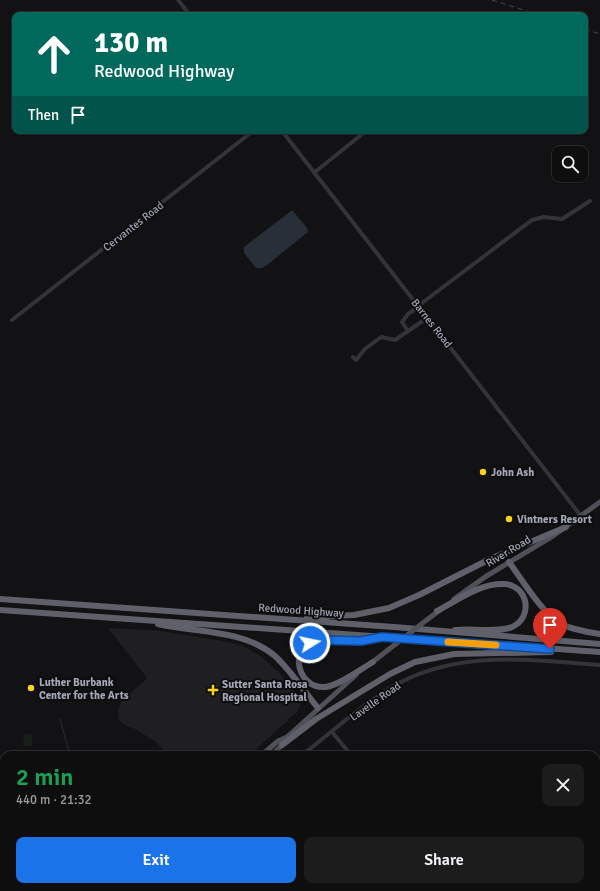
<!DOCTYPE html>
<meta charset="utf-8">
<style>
:root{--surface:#0e0e0f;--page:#1c1c1d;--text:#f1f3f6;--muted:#9b9c9e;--line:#2e2e2f;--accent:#1a73e8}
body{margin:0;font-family:Signika,sans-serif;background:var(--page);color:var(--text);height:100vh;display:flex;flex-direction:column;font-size:15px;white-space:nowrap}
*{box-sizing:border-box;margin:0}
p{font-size:13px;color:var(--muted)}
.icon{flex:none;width:22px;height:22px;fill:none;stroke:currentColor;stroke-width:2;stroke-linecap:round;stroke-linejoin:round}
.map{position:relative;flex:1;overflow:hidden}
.sheet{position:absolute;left:0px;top:751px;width:600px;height:140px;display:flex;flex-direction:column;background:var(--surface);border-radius:12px 12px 0 0;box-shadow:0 1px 3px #0004,0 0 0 1px var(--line)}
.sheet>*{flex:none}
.guide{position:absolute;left:12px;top:12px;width:576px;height:122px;border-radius:8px;box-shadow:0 1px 3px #0004,0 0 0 1px var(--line);background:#00695c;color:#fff;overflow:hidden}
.controls{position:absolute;left:552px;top:146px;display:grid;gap:8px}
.controls a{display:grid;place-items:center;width:36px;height:36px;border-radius:8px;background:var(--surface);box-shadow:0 1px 3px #0004,0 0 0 1px var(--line);font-size:20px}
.pin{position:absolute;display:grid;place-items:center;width:34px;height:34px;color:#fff;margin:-41px -17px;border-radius:50% 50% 50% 0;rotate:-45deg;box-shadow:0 0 4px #0007}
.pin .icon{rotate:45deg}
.me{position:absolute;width:44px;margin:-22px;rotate:80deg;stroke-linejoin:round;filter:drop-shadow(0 0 3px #0008)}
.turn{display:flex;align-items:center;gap:14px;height:84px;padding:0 16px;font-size:18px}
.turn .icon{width:52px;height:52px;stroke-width:2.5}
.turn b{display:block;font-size:28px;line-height:34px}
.then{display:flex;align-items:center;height:38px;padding:0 16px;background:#0003;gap:8px;font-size:15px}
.round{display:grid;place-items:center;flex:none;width:42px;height:42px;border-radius:8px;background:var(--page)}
.headline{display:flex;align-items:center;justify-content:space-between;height:68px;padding:0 16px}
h1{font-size:24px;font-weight:600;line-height:30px;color:#1e9e55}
.action{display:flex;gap:8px;margin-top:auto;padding:8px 16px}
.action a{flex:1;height:46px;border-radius:8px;background:var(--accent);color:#fff;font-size:16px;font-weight:600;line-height:46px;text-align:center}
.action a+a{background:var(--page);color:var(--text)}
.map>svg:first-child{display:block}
</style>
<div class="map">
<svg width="600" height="891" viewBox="0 0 600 891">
<rect width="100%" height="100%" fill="#121214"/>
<path fill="#1f1e21" d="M108,628L161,631L229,642L243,646L263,658L280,673L301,700L298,711L250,755H168L156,742L135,729L123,724L119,720L118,711L122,701L147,678Z"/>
<path fill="#181f1a" d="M24,734L32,735V746L23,745Z"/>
<path fill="#282f38" d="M291,211H293L307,228L308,232L267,265L262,268H256L244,253V247Z"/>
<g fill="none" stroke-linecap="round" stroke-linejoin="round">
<path stroke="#282f38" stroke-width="1" d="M60,719L70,755"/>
<path stroke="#333339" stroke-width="4" d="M178,0L190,15
M282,131L581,516
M315,172L366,131
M418,306L532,220L544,217L562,219L590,201
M12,320L253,131
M408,331L402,322L408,314L419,307
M353,357L356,360L365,349L381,337L395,340L427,318
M332,732L351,755
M302,755C332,732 360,706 392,687C457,649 528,660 600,665
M596,783L600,780
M0,852L4,856
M373,887V891
M402,887L405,891
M475,887L477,891
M585,887L588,891
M200,889L203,887
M103,891L108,887
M269,891L274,887
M333,891L337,887L343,888L346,891
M393,891L398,887"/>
<path stroke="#4f5058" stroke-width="5" d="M454,599L485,577L553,536L600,502
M428,619L440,610
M370,664L388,650
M262,755L278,741L287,737
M272,755L282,745L287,737L356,675
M146,891L148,887
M156,891L158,887"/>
<path stroke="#5f606a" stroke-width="6" d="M509,562C523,581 542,613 561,624C573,630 587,632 600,634
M0,599L394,627L600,644
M0,610L600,652
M437,611C458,600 480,583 504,584C528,585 534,617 512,627C498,633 471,628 455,630
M307,617L354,615L389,608L419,595L490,559L566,527
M158,624C196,633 243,629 275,656C291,671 304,691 318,708
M370,639C353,642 328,635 313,641C288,651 299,689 325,687C338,686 361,669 373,662
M282,745L316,719L390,674L415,662L454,654L551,652"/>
<path stroke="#46474e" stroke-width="1" stroke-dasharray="5 4" stroke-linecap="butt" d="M492,0L539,15
M585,29L600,34"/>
<path stroke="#4f5058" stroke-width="5" d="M388,650L428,619"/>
</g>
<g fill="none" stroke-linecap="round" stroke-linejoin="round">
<g stroke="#114b97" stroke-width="10">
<path id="route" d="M310,643L319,640L361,641L382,637L550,649"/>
</g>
<use href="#route" stroke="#1a73e8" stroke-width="7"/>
<path stroke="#f59e0b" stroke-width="7" d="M448,642L496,645"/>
</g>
<g fill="#fbd023" stroke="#0d0d0f" stroke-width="1.5">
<circle cx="483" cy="472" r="4"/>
<circle cx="509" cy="519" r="4"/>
<circle cx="31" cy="688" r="4"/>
<path d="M211 684h4v4h4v4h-4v4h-4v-4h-4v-4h4z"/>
</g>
<g text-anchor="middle" stroke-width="4" stroke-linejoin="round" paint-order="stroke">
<g font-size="11" fill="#a3a6b5" stroke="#0d0d0f">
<text transform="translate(133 226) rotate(-38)" y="4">Cervantes Road</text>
<text transform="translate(432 323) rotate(52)" y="4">Barnes Road</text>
<text transform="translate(508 551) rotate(-31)" y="4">River Road</text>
<text transform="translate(301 610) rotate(4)" y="4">Redwood Highway</text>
<text transform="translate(375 701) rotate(-35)" y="4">Lavelle Road</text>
</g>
<g font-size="11" font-weight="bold" fill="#a3a6b5" stroke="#0d0d0f" text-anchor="start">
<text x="491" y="476">John Ash</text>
<text x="517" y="523">Vintners Resort</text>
<text x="39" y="686">Luther Burbank<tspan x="39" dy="13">Center for the Arts</tspan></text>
<text x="222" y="688">Sutter Santa Rosa<tspan x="222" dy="13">Regional Hospital</tspan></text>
</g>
</g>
</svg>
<div class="controls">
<a><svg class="icon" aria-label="search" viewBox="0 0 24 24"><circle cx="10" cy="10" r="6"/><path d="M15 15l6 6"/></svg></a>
</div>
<div class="pin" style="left:550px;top:649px;background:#d93025"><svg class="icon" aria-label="arrive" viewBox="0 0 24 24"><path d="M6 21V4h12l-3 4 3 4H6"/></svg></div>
<svg class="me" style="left:310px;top:643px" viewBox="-20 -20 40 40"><circle r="17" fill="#1a73e8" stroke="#fff" stroke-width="3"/><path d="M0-11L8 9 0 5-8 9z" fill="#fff"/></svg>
<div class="guide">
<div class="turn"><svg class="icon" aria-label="ahead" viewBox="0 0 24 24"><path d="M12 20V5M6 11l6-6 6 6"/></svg><div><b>130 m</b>Redwood Highway</div></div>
<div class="then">Then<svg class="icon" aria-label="arrive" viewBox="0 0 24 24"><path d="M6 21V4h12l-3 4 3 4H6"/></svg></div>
</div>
<section class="sheet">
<div class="headline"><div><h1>2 min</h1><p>440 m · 21:32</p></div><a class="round"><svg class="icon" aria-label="close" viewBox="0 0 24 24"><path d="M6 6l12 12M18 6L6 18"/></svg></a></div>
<div class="action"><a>Exit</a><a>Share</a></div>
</section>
</div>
